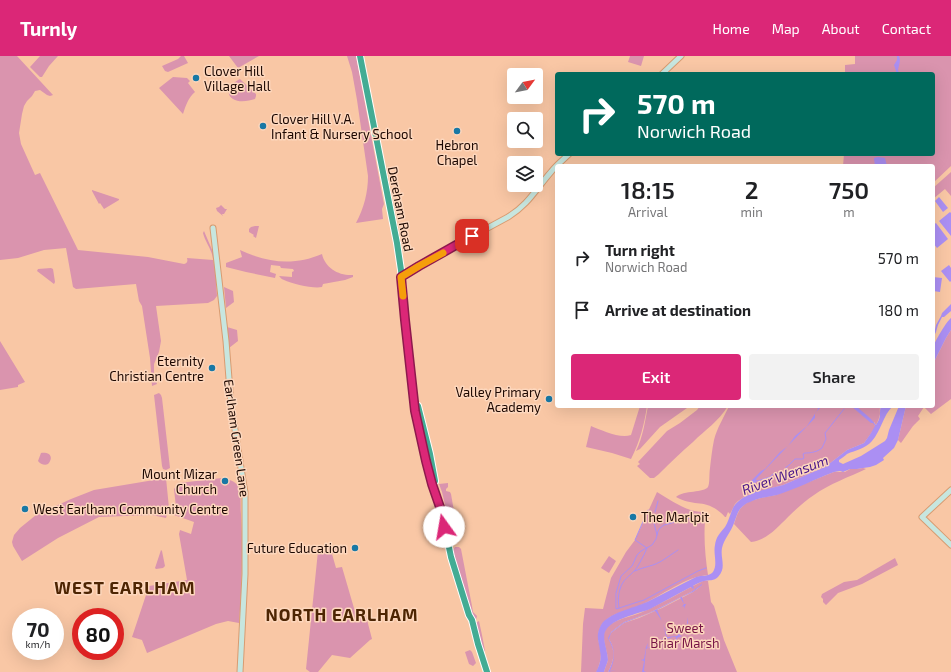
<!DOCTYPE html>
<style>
:root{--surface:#fff;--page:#f2f2f2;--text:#202124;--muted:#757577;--accent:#db2777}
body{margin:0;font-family:"Exo 2",sans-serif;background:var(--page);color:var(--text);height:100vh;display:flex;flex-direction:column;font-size:15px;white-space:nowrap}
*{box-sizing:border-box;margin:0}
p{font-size:13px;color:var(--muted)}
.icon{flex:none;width:22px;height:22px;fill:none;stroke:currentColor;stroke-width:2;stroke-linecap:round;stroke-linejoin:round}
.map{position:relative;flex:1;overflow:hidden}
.sheet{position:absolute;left:555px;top:108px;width:380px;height:244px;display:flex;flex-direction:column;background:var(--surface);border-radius:4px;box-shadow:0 4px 16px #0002}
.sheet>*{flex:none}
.hud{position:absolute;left:555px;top:16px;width:380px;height:84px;border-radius:4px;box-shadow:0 4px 16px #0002;background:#00695c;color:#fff;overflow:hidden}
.needle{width:26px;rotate:58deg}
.fabs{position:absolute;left:507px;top:12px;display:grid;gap:8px}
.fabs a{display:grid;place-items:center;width:36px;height:36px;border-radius:4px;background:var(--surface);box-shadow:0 4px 16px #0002;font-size:20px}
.speed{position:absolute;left:12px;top:552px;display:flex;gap:8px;font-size:20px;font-weight:700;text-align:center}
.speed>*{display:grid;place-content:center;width:52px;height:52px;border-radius:50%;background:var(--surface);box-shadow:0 4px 16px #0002;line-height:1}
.speed small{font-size:10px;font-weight:400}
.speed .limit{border:6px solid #d22;background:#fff;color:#111}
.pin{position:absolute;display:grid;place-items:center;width:34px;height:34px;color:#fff;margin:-17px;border-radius:8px;box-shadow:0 2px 6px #0006}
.me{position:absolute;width:44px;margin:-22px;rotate:347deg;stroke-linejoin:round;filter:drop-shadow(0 0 3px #0008)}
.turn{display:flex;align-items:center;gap:14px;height:84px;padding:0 16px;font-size:18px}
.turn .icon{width:52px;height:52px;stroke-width:2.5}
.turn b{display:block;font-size:28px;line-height:34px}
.eta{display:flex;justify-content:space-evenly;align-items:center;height:68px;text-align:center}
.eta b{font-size:24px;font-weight:600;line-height:28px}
.primary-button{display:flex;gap:8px;margin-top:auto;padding:8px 16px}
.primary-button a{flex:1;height:46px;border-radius:4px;background:var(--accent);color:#fff;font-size:16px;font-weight:600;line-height:46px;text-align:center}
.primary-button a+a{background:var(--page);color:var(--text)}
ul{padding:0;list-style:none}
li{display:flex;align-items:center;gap:12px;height:52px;padding:0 16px}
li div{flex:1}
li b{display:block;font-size:15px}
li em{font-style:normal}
header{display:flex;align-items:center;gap:24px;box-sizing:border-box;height:56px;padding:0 20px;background:var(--accent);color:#fff}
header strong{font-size:19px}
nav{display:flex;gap:22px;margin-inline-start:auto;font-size:14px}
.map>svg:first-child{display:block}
</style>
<header>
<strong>Turnly</strong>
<nav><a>Home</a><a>Map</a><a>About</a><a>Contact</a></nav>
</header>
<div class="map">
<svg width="951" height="616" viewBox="0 0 951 616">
<rect width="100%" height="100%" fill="#f9c7a5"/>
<path fill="#da94ae" d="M0,0H17L53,39L50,40L47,39L40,34L35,35L32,40L27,45L24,50L22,58L19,77L21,88L35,119L40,117L78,194L148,201L184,208C187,207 188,206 187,202L213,204C213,195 205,186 203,177L204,175L213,196L214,209L216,216V224L217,240L214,244L208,247L156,250L161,285L159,296L154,308V318L157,328L152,330L150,302L142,250L139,245L136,228L76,233L73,231L66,192L44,194L18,202L0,204Z
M40,0H58L49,10L42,21H40L30,11Z
M181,0H184L188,7L168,16L165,15L162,10L178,3Z
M229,0H259L238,12Z
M347,0H356L384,148L382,153L383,163L356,167C364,152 368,136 368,120L357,44L352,16Z
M630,0H644L641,10L628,6Z
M855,0H951V110L933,127V110H843L844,98H933V18H845V9L855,8Z
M173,21L187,22L190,25L188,27L195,36C188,42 186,49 183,58L159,32Z
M240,23L241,24L256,38V40L255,43C249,45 239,47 233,43C223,37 233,26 240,23Z
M951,116V140L945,133L933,143V132Z
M92,134L119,143V144L104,153L100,147L99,148L92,135Z
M221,149L225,153H227L224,158H222L223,160L217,155L216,152L219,151Z
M255,170H259L256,182L253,180L254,179L249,176V173L251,171Z
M240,194C268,207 294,210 322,198C325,212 339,220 353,219V221L345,224L323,228L322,231C314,233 292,228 284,224C281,223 281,222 279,220L292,221V216L294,215L293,213L281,212L280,210L271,209L270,216L276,218L275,222L246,216L226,211V207L242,201Z
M51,212L53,213L55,226L54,228L37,215L38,213Z
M224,231L233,235L234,246L226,252Z
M227,271L237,274L238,285L229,292Z
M951,274V343L931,358L924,351L918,360L920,363L913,370L901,387L898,384L906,350H933V308L946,282Z
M0,285L25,326L18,329V331L0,334Z
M159,337L161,339L162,342L170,412L166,414L163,413L162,410L154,339Z
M640,350H647C644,370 640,385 631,403L612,397L586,391L591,370C601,374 620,383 631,379Z
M648,350H683L687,352L660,371L640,393L636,395C643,381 645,365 648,350Z
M700,350H728C719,365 705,374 693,386C681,396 670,407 659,418L654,422H650L637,410L640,408L638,406L667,375L680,367L697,354Z
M729,350H881C879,353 880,355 880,358C879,362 878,366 876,369L874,366V368L875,370V372L864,387L847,394L825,411L783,429L747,439L738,445L735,448L730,458L728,456L726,461H725C707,441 695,452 676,441C684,434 704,437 708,431C710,427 709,418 710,412C711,403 712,394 714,384C717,372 724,361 729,350Z
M41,397C50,396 54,401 48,408C45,410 40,408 38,405Z
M863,412L866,413C849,421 829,428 814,439C805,445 796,453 788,461C778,471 767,484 751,486L734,468L737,459L740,453L745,448L750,445L761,442L776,439L834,416H845L850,413H857Z
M166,422L169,452L166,462L152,459L99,461L58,482L22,505L13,490L12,486L14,479L20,472L36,459L71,443L94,434Z
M222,422C228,423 235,425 238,430C242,439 240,449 241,458C243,494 242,531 239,567L228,565L216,568L147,597L142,584L132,581L149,530L187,524L179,478L180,474L191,478L194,466L174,459L176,451L174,433L179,427Z
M448,427V431L446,433V435L450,436L451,438L459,484L457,487L453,488L451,486L447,463L449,462L448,458L447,457L442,436L439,428Z
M657,436C672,445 688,457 706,456C703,477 705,499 708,519C687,520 661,540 641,549C632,553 621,555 612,560C608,562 603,566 601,570C595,582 600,586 601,597C601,604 599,609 597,615L596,616H581L583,568L585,552L603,553L611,522L626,496L635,484Z
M338,490L339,495L332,498L336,512L342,511L356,559L365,556L372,583L370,584L350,602L332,599L318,616H310L306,613L318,495Z
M455,491H459L461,493L472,550L473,556L477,560L476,564L473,563L452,495Z
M161,494L162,495L165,510L163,512L156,513L155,512Z
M609,500L616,505L609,517L601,512Z
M895,502L898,509L862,528L838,537L826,549L823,546V543L821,541L822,538L844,526L857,524Z
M703,525H708L711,546L714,550L724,584L737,616H609C614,605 616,594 609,583L611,577L624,567L639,562L662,552L693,536L702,529L691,536L649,557L624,566L611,576L609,584C616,596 614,604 608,616H604C605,612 607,608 608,604C608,596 601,581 605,574C611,564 630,561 640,557C662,548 682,535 703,525Z
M479,565L482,579L485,595L483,596L475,567Z
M470,594L472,596L476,607L473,610L469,608L465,596Z"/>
<path fill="#ab8ff3" d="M897,0H899C901,5 899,8 898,14L899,18H897L894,9L897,4Z
M878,101L885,102L887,110H875L874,103V102Z
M939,141L948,152L943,156L935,145Z
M950,156L951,157V180L939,165Z
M936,167L948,183L937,192L933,187V169Z
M949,209L951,212V225L950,226L941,215Z
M933,221L942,222L940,236L933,235Z
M951,248V255L944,261H942L938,269L936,276L933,282L936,269L941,260L942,257Z
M951,262V274L946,282L933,308C933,303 932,297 933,292C934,286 947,265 951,262Z
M817,350H822L815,357V362L756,423L757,425L753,430L755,436L783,429L825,411L847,394L864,387L871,377L875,370L873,367H871L851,350H856L871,363L876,369C878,366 880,362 880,358C880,355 880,353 881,350H893C883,359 881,375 872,385C865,393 856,394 847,398C845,400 842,402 839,404V406L843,408L861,400L885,385L887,382L889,374L899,350H906L898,384L894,392L883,402L884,404L876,409L870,411L863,412L857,413H850L843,416L840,415L834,416C815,423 796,433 777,439C768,441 758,442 750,446C746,447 743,450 740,453C737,457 736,462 734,467C731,476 724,483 722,492C720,503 727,511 718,521C714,525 709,524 704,525C700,526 696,528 693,530L694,532L693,533L691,531C677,538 664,546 650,553C638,558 612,563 606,574C601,581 608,595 608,604C607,608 605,612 604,616H596C599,610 602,603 600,595C599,585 595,580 601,569C608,557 634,552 647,546C664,538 679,529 696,521C701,519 709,521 713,516C718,508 713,498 715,489C716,481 720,477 725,471C728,466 729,462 731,457C734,446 743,441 753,437L751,427L752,424L761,415L765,413L780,396L788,390L795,380L807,370L818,353Z
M702,528V529L693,536L682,541L684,548H686L685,550V553L684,550L682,551L684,548L681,543L680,542L657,554L662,565L656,556L655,555L624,567L611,577L609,583C616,594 615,604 610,615L616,614L608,616C612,608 616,600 612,591C611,588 609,585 608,582L611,576L624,566L649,557L691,536Z
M687,561L688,567L679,579L682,580L677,582L675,588L676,581H673L666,583L646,593L644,615L646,616H642L644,605L641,604L644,603L646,591L648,587L647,592L653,589L666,581L663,567L667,581L677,580L687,568Z"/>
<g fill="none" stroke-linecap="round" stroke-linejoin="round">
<path stroke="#ab8ff3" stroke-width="1" d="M757,425L770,421L773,418L784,417L786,416V411L788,410L795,403H803L804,402L803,398L805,397C811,397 817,396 822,392L826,383L825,377L844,353
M655,456L658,445
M701,459L664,469L660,472L658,475L656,483L652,489L641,495L637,499L632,510L621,520L616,537V553L644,544L698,515L706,512
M654,467L657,479
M635,515C641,512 647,511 653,509C662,506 670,499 678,494
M619,552C618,545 618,539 620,533C623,523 629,521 635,514C639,509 645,497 647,492L635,484L648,454"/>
<g stroke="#d89b71" stroke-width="7">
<path id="secondary" d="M662,18L681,0
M213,172L226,285L231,348L244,431L245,436V518L240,616
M401,221L421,208L508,161C528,149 536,133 551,116C556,109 563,104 569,98
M951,434L922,461L951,489"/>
</g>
<g stroke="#fff" stroke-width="8">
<path id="highway" d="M360,0L397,187L401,214L405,264L415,355L426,405L441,457
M418,350L430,398L435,425
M441,453L451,501L469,559L472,564L478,588L487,616"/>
</g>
<use href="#secondary" stroke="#c7e6df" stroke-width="5"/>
<use href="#highway" stroke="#43ac94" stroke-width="6"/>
</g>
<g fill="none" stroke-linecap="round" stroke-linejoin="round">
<g stroke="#8e194d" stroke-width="10">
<path id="route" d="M444,471L442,457L432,428L426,405L415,355L405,264L401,221L419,210L472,180"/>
</g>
<use href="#route" stroke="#db2777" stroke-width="7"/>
<path stroke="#f59e0b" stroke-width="7" d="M403,240L401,221L419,210L443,197"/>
</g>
<g fill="#1878a5" stroke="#fdd7bd" stroke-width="1.5">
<circle cx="196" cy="22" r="4"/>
<circle cx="263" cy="70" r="4"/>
<circle cx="457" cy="75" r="4"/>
<circle cx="212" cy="312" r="4"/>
<circle cx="549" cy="343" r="4"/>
<circle cx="225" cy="425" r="4"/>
<circle cx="25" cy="453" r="4"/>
<circle cx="633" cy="461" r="4"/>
<circle cx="355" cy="492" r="4"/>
</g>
<g text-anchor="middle" stroke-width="3" stroke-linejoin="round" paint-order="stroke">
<g font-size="13" fill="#1c0700" stroke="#fdd7bd" text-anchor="start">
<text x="204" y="20">Clover Hill<tspan x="204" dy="15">Village Hall</tspan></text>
<text x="271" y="68">Clover Hill V.A.<tspan x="271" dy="15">Infant &amp; Nursery School</tspan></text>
<text x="457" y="94" text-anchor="middle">Hebron<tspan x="457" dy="15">Chapel</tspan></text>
<text x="204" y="310" text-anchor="end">Eternity<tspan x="204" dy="15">Christian Centre</tspan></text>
<text x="541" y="341" text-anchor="end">Valley Primary<tspan x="541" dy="15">Academy</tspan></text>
<text x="217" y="423" text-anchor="end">Mount Mizar<tspan x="217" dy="15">Church</tspan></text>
<text x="33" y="458">West Earlham Community Centre</text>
<text x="641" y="466">The Marlpit</text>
<text x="347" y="497" text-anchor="end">Future Education</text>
</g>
<g font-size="13" fill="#1c0700" stroke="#fdd7bd">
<text transform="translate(401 153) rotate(79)" y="5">Dereham Road</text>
<text transform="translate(237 382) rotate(82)" y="5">Earlham Green Lane</text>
</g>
<g font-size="13" fill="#771446" stroke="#fdd7bd">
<text x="685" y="577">Sweet<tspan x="685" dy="15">Briar Marsh</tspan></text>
</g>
<g font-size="14" font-style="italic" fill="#48158a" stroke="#fdd7bd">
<text transform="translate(785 419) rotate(-20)" y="5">River Wensum</text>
</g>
<g font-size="17" font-weight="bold" letter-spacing="1" fill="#4d2503" stroke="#fdd7bd">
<text x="125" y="538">WEST EARLHAM</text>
<text x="342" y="565">NORTH EARLHAM</text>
</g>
</g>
</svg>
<div class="fabs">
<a><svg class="needle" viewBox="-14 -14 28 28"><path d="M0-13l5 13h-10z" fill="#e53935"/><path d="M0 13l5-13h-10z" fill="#757577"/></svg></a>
<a><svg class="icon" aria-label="search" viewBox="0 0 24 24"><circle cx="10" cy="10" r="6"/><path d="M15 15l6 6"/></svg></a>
<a><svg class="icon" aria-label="layers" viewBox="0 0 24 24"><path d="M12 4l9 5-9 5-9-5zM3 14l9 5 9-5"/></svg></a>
</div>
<div class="speed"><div>70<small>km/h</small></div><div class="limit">80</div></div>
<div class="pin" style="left:472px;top:180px;background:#d93025"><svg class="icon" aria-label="arrive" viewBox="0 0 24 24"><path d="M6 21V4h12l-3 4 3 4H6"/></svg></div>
<svg class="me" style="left:444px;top:471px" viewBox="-20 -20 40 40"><circle r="19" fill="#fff"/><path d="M0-13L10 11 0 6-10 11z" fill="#db2777"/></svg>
<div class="hud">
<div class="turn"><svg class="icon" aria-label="right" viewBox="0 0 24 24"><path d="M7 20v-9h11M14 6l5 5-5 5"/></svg><div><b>570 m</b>Norwich Road</div></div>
</div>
<section class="sheet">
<div class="eta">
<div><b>18:15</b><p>Arrival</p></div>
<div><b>2</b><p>min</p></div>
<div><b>750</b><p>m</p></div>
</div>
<ul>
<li><svg class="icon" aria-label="right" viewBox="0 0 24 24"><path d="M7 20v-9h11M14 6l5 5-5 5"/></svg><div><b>Turn right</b><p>Norwich Road</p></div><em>570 m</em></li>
<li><svg class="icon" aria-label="arrive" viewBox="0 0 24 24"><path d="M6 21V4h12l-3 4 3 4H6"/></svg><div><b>Arrive at destination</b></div><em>180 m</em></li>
</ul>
<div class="primary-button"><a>Exit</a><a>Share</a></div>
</section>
</div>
